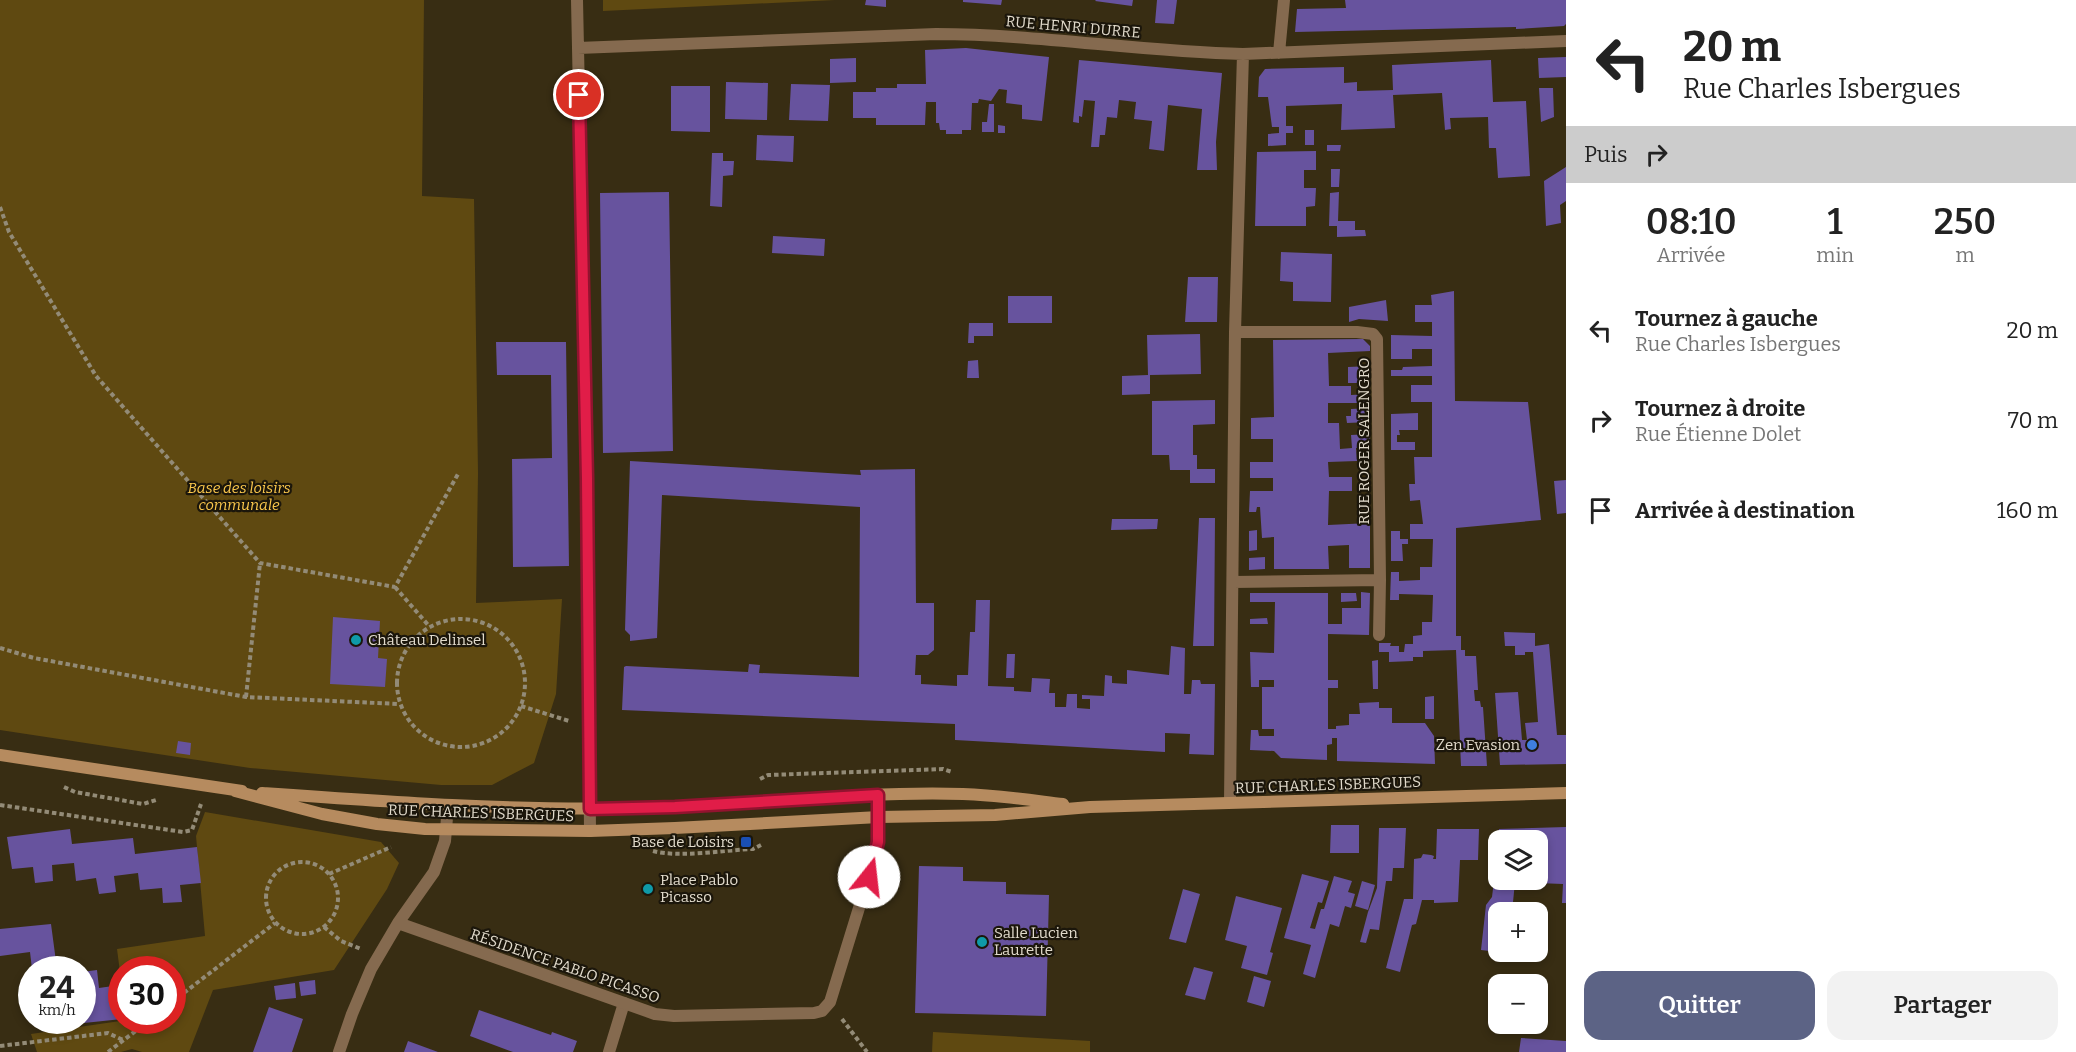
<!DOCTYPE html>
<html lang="fr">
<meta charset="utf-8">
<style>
:root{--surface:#fff;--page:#f2f2f2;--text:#222;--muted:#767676;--accent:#5c6385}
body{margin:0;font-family:Bitter,serif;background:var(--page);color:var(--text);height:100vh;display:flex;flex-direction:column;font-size:22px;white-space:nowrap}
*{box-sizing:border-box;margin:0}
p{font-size:20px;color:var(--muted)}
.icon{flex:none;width:33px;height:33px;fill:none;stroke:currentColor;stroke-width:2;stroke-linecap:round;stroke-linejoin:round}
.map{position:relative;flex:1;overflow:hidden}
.panel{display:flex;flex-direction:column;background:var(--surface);width:510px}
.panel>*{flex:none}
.banner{background:#fff;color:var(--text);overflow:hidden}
.controls{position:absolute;left:1488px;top:830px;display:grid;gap:12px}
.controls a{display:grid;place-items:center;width:60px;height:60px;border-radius:12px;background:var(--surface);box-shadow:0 3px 9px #0003;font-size:30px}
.speed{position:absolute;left:18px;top:956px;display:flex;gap:12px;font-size:30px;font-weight:700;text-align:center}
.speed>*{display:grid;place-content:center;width:78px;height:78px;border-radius:50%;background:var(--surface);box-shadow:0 3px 9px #0003;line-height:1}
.speed small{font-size:15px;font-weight:400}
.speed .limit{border:9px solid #d22;background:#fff;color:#111}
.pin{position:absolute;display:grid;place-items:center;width:51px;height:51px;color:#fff;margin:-26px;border:3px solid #fff;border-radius:50%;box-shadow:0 2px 6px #0007}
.me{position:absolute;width:66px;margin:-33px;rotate:16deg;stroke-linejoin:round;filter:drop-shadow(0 0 4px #0008)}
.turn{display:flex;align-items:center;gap:21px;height:126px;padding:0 18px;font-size:27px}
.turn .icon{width:78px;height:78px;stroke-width:2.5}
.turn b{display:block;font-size:42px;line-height:51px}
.then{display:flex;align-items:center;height:57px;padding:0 18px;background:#0003;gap:12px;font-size:22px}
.eta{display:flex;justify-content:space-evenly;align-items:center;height:102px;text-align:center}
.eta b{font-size:36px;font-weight:600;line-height:42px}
.primary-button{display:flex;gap:12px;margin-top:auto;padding:12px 18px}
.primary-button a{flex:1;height:69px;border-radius:18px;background:var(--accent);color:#fff;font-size:24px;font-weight:600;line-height:69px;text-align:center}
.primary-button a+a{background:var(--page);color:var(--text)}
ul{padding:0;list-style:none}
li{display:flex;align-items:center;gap:18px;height:90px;padding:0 18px}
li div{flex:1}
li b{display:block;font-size:22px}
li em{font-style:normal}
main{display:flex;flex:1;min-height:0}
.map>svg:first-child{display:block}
</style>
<main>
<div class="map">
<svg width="1566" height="1052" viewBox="0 0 1566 1052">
<rect width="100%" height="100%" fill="#382d13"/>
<path fill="#5f4911" d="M0,0H424L422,196L474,199L478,473L476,603L562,599L556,694L534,763L492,785H441L250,768L0,730Z
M603,0H835L603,11Z
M205,812L381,842L399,863L387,889L334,970L213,990L189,1052H142L132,1049L121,1052H37L31,1034L127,1020H172V969H122L121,980L117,949L205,936L196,836Z
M933,1032L1090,1041V1052H932Z"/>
<path fill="#67539e" d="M866,0H886V7L865,5Z
M963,0H1002L1001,5L963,2Z
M1096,0H1133L1132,6L1095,1Z
M1157,0H1177L1174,24L1155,23Z
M1345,0H1566V24L1564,26L1516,29V27L1295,32L1297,9L1346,8Z
M966,48L1049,57L1042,121L1022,119V105L1006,103L1007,90L999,89L991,101L979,99L978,103H972L971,130H962V134H946V130H940L939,123H936V102H926L925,125H876V118H853V92H876V88H897V84H926L925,50Z
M1566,57V77L1539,78L1538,58Z
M856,58V82L830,83V59Z
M1079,60L1222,73L1216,142L1217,170H1197L1202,109L1168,105L1164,151L1149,149L1152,121L1134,119L1136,102L1119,100L1117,118L1107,117L1105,135H1100L1099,147H1091L1095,101L1084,100L1082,117L1079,116V123L1073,122Z
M1491,60L1493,102L1526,101L1530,176L1498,178L1496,148H1489L1488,117L1450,118L1451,129L1445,130L1442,93L1393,95L1395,128L1341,130L1342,104L1286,106V126H1293V133H1286V145L1268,146V134L1279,133V127H1272L1268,97H1258L1259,77L1265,69L1344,67V83L1357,82V91L1393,90L1392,65Z
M726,82L768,83L767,120L725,119Z
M791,84L830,85L828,121L789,120Z
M671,86H710V132L671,131Z
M1539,88H1553L1554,117L1541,122Z
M989,104H994V132H982V122H987Z
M998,125L1005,126V133H998Z
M1305,130H1314V145H1305Z
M757,135L794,136L793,162L756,160Z
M1327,145H1341L1340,151H1327Z
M1316,151V170H1304V188H1316L1315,206L1306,207V226H1255L1257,152Z
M712,153H723V161H734L733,175L723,176L722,207L710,206Z
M1566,167V201L1560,205L1561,223L1546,226L1544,181Z
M1331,169H1340L1339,187H1331Z
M669,192L673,451L603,453L600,193Z
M1339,192L1338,221H1355V230H1365L1366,236L1337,237V226H1329L1330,193Z
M773,236L825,239L824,256L772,253Z
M1281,252L1332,254L1331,302L1293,301V282L1280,281Z
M1188,277H1218L1217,322H1185Z
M1454,291L1455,401L1528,402L1541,520L1456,528V636H1461V650H1465V656H1476L1478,690H1474L1475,701H1480L1481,707H1483L1487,766H1461L1456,650L1423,651V657H1413V661L1389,662V652H1379V643H1391L1390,646H1399V652H1404L1405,644H1413V636L1422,635V622H1432L1433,595L1399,594V600H1390L1391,572H1399V581L1420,580V567H1432L1433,539H1410V524H1423L1420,500L1410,501L1409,484H1415L1414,457H1432V402H1411V385H1432V376H1391V370H1402L1403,367L1432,366V349H1412V359H1391V335L1432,336V322H1415V305H1432L1431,295Z
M1008,296H1052V323H1008Z
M1386,300L1388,321L1359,319L1349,322V307Z
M969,323H993V336H974V343H968Z
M1200,334L1201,374L1150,375V394L1122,395V376L1148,375L1147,335Z
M1363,339L1370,346V351L1328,353L1329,386H1351V395L1370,394V403H1328V423H1339L1340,449L1352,448L1351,435L1370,434V448H1356L1357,461L1328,462L1329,477H1352V491H1329L1328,525L1370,523V568H1349V545L1328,546L1329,569H1274V537L1262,538L1260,507H1257L1256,512H1249L1250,491H1273V478H1250V462H1273V439H1251V418L1274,417L1273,340Z
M496,342H566L569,566L513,567L512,459L552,458L551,375H497Z
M978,360L979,378H967L968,361Z
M1370,366V383H1348V367Z
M1215,400V424L1193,425V455H1197V469H1215V483H1190V470H1170L1169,455H1152V401Z
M1370,408V422L1347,423L1346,416H1351V409Z
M1418,413V430H1399L1400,435H1397V442H1415V450H1391V414Z
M630,461L861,475L860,470L915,469L916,603H934V650L928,655H916L915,675H921V684L957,686V675H968L970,632H975L976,600H990L988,686L1014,687V691L1031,692L1032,678L1050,679L1049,693H1055V707H1066L1067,694H1077V708L1090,709V699H1082V695L1104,696L1105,675L1112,676V683L1127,684V670L1169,675L1171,646L1185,648L1184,694H1191L1192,680H1200L1201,684H1215L1214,755L1189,754L1190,734L1165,733V752L955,740V724L622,710L624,667L626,666L748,672L749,664L760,665L759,673L859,677L860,507L662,495L657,638L630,641V635L625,630Z
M1566,480V513L1557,514L1554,481Z
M1199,518H1215L1214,646H1193Z
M1112,519H1158L1157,529L1111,530Z
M1257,530V550L1249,551V531Z
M1391,531H1400V539H1408V544H1402L1403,561H1391Z
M1265,557V569L1249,570V558Z
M1361,592L1370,593L1369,635L1328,634V680H1338V688H1328V729H1336V726L1349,725V714H1360L1359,703L1379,702V708H1392V723H1425L1434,736L1435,764L1337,761V738H1332V744L1327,745V760L1281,758L1274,751L1250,750L1251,730H1258L1259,736H1274V729H1262V687H1274V680H1259V687H1251L1250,652L1274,653L1275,602H1250V593H1328V624H1342V608H1361Z
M1341,593H1356L1357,601L1341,602Z
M333,617L380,621L378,658L387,659L385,687L330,684Z
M1267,618L1268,624H1250V619Z
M1504,632L1535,633V646L1549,644L1557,735H1566V764L1500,765L1495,693L1518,692L1522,740H1527L1525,723L1538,722L1533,652H1525V655H1515V646H1505Z
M1007,654H1015L1014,678H1006Z
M1378,660V689H1373L1372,661Z
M1434,696V719H1425V697Z
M178,741L191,743L190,755L176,753Z
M1331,825H1359V853H1330Z
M1566,827V903H1562L1563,884L1515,882L1512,912H1498V952L1481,950L1486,905L1492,897L1497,856H1498V879H1538V840H1498L1499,829Z
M1379,828H1406L1404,868H1393L1392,881H1386L1379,930L1370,929L1366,943L1360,942L1368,912L1377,888Z
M70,829L72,844L133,838L135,854L197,847L201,883L180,885L182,902L163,903L162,888L140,890L138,873L114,876L116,892L99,894L96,878L76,881L74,863L52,865L53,881L35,883L33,867L12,869L7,837Z
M1437,829H1479L1478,860H1460L1458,902L1434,903V900H1422L1416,924L1412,925L1400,972L1386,968L1404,899H1413L1414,859L1421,858L1423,854L1431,855L1434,856L1433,859H1436Z
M919,866L963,867V881L1006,882V894L1049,895L1046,1016L915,1013Z
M1302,874L1329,881L1322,903L1318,902L1310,928L1315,929L1321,909H1324L1334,876L1352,881L1348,892L1355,894L1351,908L1345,906L1339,927L1330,924L1315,978L1303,974L1311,945L1284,938Z
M1362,881L1375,885L1368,910L1355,906Z
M1183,889L1200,894L1186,943L1169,939Z
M1236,896L1282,908L1270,952L1273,953L1267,975L1241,968L1247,946L1225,940Z
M51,924L57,969H32L30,952L0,956V929Z
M1194,967L1213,972L1205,1000L1185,995Z
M97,970L99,988L120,985L122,1019L65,1025L64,1020H82V972Z
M1254,976L1271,981L1264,1007L1247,1002Z
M315,980L316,994L301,996L299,982Z
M295,983L296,998L276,1000L274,986Z
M269,1007L303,1019L292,1052H253Z
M479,1010L551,1035L552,1032L577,1041L573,1052H513L470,1036Z
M1521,1038L1566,1041V1052H1519Z
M408,1041L438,1052H404Z"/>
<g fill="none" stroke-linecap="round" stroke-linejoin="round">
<path stroke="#938b77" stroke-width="4" stroke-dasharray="4.5 3" stroke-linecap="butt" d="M0,207L9,232L96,376L260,563L395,587L458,474
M395,587L429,626
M397 683a64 64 0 1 1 128 0a64 64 0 1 1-128 0Z
M0,648L34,658L246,697L399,704
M246,697L260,563
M521,706L569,721
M760,779L768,775L943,769L952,772
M64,787L75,792L143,804L156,800
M0,805L183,832L192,830L201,804
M653,851C679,858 725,850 753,849L761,845
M266 898a36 36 0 1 1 72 0a36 36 0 1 1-72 0Z
M329,874L391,847
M324,927L341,941L361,949
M172,1002L275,923
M842,1019L867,1052
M0,1046L108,1033L123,1040
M108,1052L150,1020"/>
<path stroke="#856a4f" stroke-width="12" d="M609,1052L624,1003"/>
<path stroke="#856a4f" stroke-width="12" d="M577,0L587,478L590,831
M578,48L936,34C1039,34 1140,52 1243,54L1566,41
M1279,53L1284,0
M1233,582L1380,580L1377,339L1373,334L1357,332H1235
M1379,635L1380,580
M1230,802L1235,332L1243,54
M398,923L655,1014L674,1016L814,1013L822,1011L830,1002L875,856L879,828L878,795
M339,1052L352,1014L371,969L398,923L434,872L445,841L448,806"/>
<path stroke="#b68b5f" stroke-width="12" d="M0,755L242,791
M235,791L322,814L377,824L425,829L590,831L675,828L879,817L995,815L1090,807L1566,793
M262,793C388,802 512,811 638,808C746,805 855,791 963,794C997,795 1030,800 1063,804"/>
</g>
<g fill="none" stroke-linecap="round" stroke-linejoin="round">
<g stroke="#92132f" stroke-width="15">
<path id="route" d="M579,95L587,478L590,809L675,807L878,795V842L869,877"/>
</g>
<use href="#route" stroke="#e11d48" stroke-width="10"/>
</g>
<g fill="#0f9aa8" stroke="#1b160b" stroke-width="2">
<circle cx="356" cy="640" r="6"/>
<circle cx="648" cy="889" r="6"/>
<circle cx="982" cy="942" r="6"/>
</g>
<circle fill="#3f7fe0" stroke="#1b160b" stroke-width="2" cx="1532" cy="745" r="6"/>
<rect fill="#1a4fb4" stroke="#1b160b" stroke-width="2" x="740" y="836" width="12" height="12" rx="3"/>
<g text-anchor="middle" stroke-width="4.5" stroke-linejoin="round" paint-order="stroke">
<g font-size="15" fill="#e2dbcc" stroke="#1b160b">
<text transform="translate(1073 27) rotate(5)" y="5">RUE HENRI DURRE</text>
<text transform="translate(1364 441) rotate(-90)" y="5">RUE ROGER SALENGRO</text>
<text transform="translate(1328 785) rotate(-2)" y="5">RUE CHARLES ISBERGUES</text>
<text transform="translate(481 813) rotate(2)" y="5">RUE CHARLES ISBERGUES</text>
<text transform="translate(565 966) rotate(19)" y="5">RÉSIDENCE PABLO PICASSO</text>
</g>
<g font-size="15" font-style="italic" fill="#fac74c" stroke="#1b160b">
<text x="239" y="493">Base des loisirs<tspan x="239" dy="17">communale</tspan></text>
</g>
<g font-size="15" fill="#e2dbcc" stroke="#1b160b" text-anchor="start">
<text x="368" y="645">Château Delinsel</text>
<text x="1520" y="750" text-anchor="end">Zen Evasion</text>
<text x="734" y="847" text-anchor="end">Base de Loisirs</text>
<text x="660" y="885">Place Pablo<tspan x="660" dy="17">Picasso</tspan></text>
<text x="994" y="938">Salle Lucien<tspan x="994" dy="17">Laurette</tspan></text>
</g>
</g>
</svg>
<div class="controls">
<a><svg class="icon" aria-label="layers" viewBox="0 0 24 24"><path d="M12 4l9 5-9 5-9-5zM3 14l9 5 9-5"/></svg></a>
<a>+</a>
<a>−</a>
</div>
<div class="speed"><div>24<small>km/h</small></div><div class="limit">30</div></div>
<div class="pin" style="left:579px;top:95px;background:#d93025"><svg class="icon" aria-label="arrive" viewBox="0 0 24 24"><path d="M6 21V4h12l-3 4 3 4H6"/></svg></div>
<svg class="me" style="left:869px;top:877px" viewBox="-20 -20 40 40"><circle r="19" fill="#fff"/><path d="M0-13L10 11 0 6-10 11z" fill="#e11d48"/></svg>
</div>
<section class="panel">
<div class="banner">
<div class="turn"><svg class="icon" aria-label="left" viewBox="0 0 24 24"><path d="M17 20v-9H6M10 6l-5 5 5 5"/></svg><div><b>20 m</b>Rue Charles Isbergues</div></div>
<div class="then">Puis<svg class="icon" aria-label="right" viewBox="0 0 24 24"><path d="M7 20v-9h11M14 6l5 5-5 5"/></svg></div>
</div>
<div class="eta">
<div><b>08:10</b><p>Arrivée</p></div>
<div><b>1</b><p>min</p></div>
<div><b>250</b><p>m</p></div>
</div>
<ul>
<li><svg class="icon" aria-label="left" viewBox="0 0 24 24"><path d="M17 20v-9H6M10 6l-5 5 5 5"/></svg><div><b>Tournez à gauche</b><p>Rue Charles Isbergues</p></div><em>20 m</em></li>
<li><svg class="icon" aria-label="right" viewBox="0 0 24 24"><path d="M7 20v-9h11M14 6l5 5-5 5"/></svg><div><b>Tournez à droite</b><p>Rue Étienne Dolet</p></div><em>70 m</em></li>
<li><svg class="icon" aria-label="arrive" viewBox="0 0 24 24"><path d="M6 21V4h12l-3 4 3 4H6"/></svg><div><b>Arrivée à destination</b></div><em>160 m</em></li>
</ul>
<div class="primary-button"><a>Quitter</a><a>Partager</a></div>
</section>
</main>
